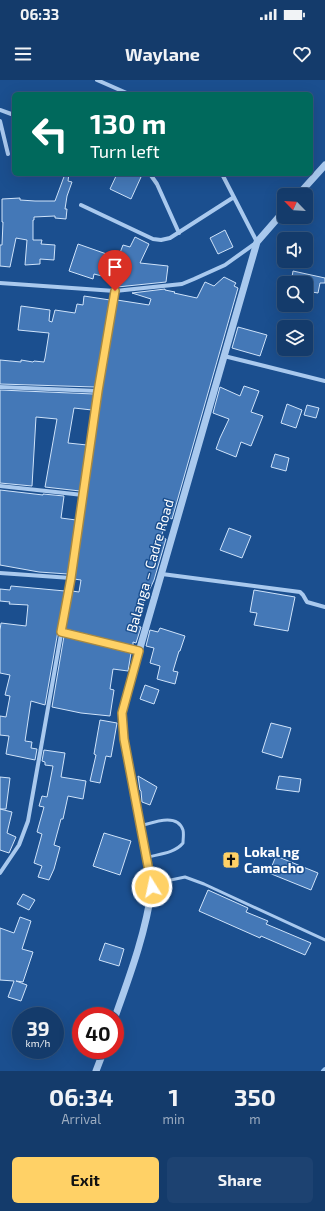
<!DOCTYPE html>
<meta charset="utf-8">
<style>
:root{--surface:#143b6b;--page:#1d4271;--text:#f1f3f6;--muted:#9dadc1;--line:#33557e;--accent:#ffd166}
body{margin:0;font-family:"Exo 2",sans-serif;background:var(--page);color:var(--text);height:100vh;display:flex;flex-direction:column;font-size:15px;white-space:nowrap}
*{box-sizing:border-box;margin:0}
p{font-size:13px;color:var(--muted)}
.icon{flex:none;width:22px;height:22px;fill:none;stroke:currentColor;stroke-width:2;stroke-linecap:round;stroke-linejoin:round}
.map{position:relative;height:991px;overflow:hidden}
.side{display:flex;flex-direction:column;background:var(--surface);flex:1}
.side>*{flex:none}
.banner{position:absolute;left:12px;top:12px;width:301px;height:84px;border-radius:6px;box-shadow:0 4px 16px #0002,0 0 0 1px var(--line);background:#00695c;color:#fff;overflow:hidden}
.needle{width:26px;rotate:295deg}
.buttons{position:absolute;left:277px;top:108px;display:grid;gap:8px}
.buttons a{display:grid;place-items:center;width:36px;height:36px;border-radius:6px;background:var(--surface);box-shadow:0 4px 16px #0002,0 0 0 1px var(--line);font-size:20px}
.speed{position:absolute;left:12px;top:927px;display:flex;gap:8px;font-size:20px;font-weight:700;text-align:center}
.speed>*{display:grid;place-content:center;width:52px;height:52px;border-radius:50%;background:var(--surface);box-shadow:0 4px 16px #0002,0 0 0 1px var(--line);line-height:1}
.speed small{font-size:10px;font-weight:400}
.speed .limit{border:6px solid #d22;background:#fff;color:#111}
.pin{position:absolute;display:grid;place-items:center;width:34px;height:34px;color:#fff;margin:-41px -17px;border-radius:50% 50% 50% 0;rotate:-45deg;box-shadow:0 0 4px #0007}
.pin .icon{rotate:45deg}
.me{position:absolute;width:44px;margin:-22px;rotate:350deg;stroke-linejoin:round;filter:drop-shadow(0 0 3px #0008)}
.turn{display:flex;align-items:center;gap:14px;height:84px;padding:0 12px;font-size:18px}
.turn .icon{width:52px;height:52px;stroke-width:2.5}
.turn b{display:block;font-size:28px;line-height:34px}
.eta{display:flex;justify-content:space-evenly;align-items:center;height:68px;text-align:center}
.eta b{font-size:24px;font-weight:700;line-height:28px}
.cta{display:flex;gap:8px;margin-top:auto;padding:8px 12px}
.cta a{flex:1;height:46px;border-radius:6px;background:var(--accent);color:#111;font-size:16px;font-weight:700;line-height:46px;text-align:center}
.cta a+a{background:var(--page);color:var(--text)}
.status{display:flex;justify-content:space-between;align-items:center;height:28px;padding:0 20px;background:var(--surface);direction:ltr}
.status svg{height:11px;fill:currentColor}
header{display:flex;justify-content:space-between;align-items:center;height:52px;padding:0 12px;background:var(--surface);font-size:18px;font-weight:700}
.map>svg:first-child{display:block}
</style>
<div class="status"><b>06:33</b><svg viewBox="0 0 49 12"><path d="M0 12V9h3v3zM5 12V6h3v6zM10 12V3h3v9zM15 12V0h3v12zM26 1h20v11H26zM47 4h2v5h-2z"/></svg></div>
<header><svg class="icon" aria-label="menu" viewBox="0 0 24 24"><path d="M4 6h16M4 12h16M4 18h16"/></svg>Waylane<svg class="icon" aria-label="heart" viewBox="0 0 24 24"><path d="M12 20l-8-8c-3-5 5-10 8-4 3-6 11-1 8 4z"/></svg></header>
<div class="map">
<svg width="325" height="991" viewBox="0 0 325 991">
<rect width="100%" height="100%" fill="#1b4f8f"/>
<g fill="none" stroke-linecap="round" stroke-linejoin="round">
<path stroke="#9cc4f0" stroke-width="4" d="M323,991L325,989"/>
</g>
<path fill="#4478b7" stroke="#cfe3fa" d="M65,94H69L68,101L72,102L67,116L65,129H67L66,139L55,138V136L34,137V140H33V160H42L41,164L55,165L54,180L40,179V184L25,185L27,160L16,158L10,187L0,186V165H2L3,142H2V119L20,118V120L35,121H55Z
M117,94H134L141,97L131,119L110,109Z
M225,150L233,167L218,174L210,158Z
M135,157L149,164L140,183L168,186L166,202L117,207L118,200L94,194L93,199L69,191L78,164L118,178L123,165L130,167Z
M293,191L325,198V203H320L318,213L306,211V203H291Z
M224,197L236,203L234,206L238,208L172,439L168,437L161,457L166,459L154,500L142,526L141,525L134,546L141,547L136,563L133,562V566L65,549L72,511L79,512L81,500L74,499L101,312L117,220L149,225L151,219L132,213L165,209V210L175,212L174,213L197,218L205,202L214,206Z
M84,216L110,220L95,307L0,304V280L21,282V280L33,282L34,281L44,282L45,278L49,253L18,250L21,226L50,230L49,241L52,242L55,230L75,233L77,224L83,225Z
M238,247L267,255L260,276L232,268Z
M244,306L259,311L251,332L263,336L251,366L241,362L236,377L216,369L220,358L229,339L213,333L220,307L240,316Z
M0,310L94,314L92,330L74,328L68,363L87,365L80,411L45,407L57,339L36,337L32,406L0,403Z
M287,324L302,330L296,348L281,343Z
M307,325L319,328L316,338L304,335Z
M275,374L289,378L286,391L271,387Z
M0,410L43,415V414L64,416L61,438L76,440L68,494L39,492L0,485Z
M229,448L251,456L242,478L220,470Z
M11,506L65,511L45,625L31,621L25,661L32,662L31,668L37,669L35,680L6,674L9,656L0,655V636L6,637L10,616L5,615L10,595L0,593V550L1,543L26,546L28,525L9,524L10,522L0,521V509L10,510Z
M254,510L295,517L288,551L254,545L257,533L250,532Z
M160,548L185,556L180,571H179L173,591L178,592L175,604L157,599L160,586L150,583L154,568L146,566L150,550L158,552Z
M64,556L131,573L128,591L113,589L110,609L114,610L110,636L81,633L52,627Z
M145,605L159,610L154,624L140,619Z
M100,640L117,643L111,677L106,676L100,703L90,701L96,675L94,674Z
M271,643L291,648L282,678L262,672Z
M44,670L65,673L61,697L86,701L83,719L68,716L63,739H61L54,765L60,767L54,789L49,800L38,797L42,786L34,783L42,754L37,752L44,727L39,726L42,716L47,717L53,686L45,685V682L42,681Z
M138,696L157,707L150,725L142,722L141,711L140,710Z
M279,696L301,699L299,712L276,709Z
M0,697L10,698L6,729H0Z
M0,729L12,732L7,753L16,757L9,773L0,770Z
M104,753L131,761L120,795L93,786Z
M276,776L318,793L311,810L269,793Z
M208,810L248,828L246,832L268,841L266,844L311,863L305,875L261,856L260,858L199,831Z
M23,814L35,820L29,830L17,824Z
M20,837L31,841L22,869L33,872L23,902L16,901L27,905L21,921L8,917L14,901L0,900V848L14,853Z
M105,863L124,869L119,886L99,880Z"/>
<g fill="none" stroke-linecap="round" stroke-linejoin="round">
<path stroke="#a9c9ee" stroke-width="3" d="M140,746C152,743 177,732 183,750C184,754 183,759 183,763C175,773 160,774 148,777
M152,807L166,801L185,797L204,804L325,860"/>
<path stroke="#a9c9ee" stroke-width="4" d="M97,0L129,14
M0,30L14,35
M0,41L8,74
M150,94L157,104L179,153
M81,125L153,159L161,160L170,158L234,117
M0,203L115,211
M224,276L325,301
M0,307L98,311
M0,406L83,415
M0,493L71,498
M162,494L300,512L303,515L307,522L325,527
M61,552L139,571
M0,793L19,765L28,741L71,498L98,311L115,211L182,204L194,199L225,185L257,162L222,94"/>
<path stroke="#a9c9ee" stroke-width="7" d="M298,115L325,85
M115,937C130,895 146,852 152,807L124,659L122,633L123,627L257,162L284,131
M96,991L104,970"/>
</g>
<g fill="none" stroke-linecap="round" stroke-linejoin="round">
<g stroke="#a68842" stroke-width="10">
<path id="route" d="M115,211L98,311L71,498L61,552L139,571L122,633L124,659L152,807"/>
</g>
<use href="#route" stroke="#ffd166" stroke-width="7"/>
</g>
<defs>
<g id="church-square" transform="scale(0.9)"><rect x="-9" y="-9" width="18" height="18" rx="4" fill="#ffd166" stroke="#1b4f8f"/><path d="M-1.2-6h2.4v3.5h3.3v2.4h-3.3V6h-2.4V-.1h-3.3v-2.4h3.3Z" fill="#111"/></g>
</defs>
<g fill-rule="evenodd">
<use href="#church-square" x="231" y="780"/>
</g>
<g text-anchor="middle" stroke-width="3" stroke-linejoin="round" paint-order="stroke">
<g font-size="14" fill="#fff" stroke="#1b4f8f">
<text transform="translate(150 486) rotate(-74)" y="5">Balanga – Cadre Road</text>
</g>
<g font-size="14" font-weight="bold" fill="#fff" stroke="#1b4f8f" text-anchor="start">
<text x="244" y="777">Lokal ng<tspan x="244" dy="16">Camacho</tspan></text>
</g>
</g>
</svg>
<div class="buttons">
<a><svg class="needle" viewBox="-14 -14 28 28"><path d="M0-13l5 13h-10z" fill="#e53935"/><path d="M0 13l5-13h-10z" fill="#9dadc1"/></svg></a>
<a><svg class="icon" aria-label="sound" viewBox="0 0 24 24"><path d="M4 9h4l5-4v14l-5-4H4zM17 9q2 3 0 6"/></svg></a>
<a><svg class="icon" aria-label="search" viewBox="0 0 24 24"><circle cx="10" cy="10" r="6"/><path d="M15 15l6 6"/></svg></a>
<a><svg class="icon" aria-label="layers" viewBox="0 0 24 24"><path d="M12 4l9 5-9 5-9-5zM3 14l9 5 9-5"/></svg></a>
</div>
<div class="speed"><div>39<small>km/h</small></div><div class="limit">40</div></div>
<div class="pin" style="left:115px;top:211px;background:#d93025"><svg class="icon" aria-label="arrive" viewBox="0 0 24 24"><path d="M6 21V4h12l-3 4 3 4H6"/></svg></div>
<svg class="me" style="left:152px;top:807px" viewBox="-20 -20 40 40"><circle r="17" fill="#ffd166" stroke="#fff" stroke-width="3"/><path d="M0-11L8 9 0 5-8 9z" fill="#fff"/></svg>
<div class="banner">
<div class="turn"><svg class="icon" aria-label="left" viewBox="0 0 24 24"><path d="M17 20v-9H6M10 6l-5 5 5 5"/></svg><div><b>130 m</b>Turn left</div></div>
</div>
</div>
<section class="side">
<div class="eta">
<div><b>06:34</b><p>Arrival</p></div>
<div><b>1</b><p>min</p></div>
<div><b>350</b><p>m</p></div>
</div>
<div class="cta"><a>Exit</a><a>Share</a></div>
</section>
